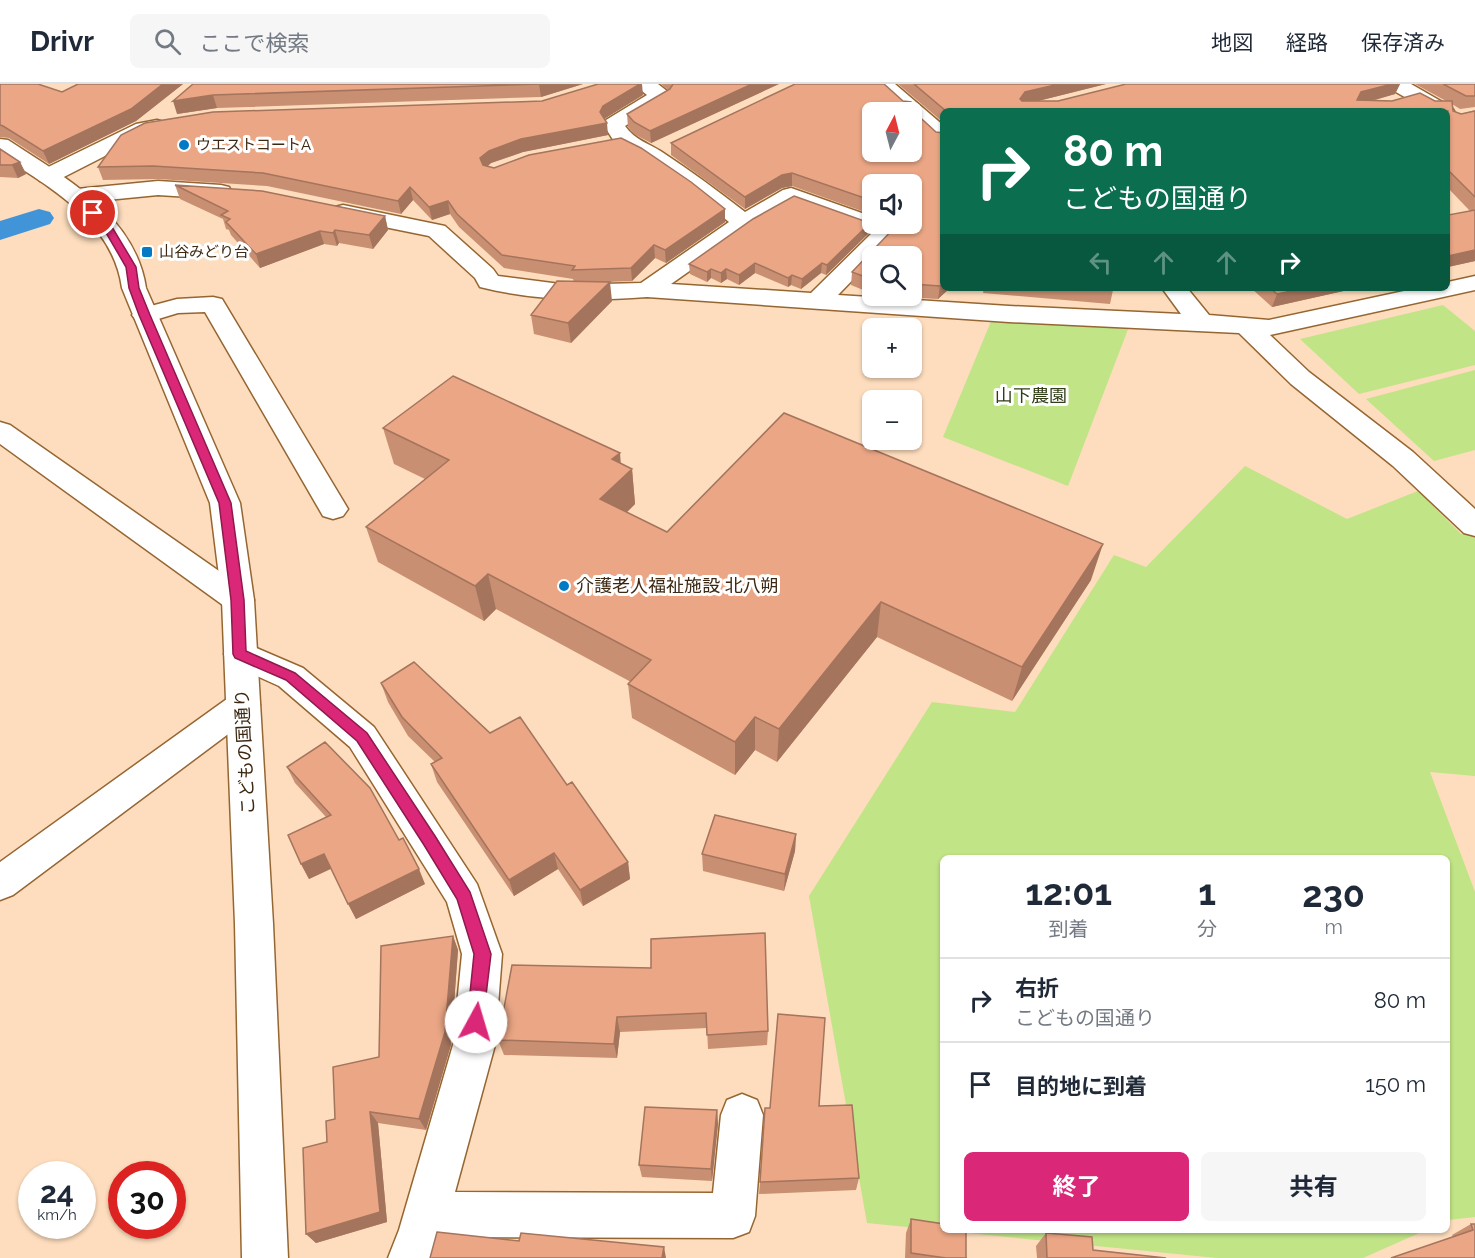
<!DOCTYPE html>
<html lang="ja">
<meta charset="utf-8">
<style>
:root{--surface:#fff;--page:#f6f6f7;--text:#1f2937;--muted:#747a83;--line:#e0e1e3;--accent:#db2777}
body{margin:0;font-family:Raleway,"Noto Sans JP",sans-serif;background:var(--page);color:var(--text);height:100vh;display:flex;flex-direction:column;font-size:22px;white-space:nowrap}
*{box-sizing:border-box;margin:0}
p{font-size:20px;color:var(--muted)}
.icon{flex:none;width:33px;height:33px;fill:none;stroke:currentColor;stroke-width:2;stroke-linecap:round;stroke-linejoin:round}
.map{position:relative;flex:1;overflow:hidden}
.details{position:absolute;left:940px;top:771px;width:510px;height:378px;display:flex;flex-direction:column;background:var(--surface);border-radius:9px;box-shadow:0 2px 4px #0004}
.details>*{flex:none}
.hud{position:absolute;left:940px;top:24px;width:510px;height:183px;border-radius:9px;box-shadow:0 2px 4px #0004;background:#0b6e4f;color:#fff;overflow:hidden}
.needle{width:39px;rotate:7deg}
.controls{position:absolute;left:862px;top:18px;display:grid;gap:12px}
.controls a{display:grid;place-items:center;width:60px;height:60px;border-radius:9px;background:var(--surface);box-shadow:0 2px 4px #0004;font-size:30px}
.speed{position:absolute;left:18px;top:1077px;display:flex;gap:12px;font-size:30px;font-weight:700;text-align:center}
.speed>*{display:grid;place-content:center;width:78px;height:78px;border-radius:50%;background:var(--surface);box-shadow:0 2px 4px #0004;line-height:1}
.speed small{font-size:15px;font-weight:400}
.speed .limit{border:9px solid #d22;background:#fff;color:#111}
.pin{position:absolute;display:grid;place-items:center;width:51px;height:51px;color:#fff;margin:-26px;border:3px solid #fff;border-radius:50%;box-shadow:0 2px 6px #0007}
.me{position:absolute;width:66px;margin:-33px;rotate:6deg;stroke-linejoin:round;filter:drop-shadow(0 0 4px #0008)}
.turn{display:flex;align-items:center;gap:21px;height:126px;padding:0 24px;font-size:27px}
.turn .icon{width:78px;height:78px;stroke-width:2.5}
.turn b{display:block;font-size:42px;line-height:51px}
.lanes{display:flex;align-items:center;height:57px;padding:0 24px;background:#0003;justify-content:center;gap:30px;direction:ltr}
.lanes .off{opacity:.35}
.eta{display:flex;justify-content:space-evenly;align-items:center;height:102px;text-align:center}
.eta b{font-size:36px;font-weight:700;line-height:42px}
.button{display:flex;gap:12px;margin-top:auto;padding:12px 24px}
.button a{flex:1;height:69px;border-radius:9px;background:var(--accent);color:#fff;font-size:24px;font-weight:700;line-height:69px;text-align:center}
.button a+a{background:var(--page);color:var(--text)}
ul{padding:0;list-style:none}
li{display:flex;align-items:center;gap:18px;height:84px;padding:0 24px;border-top:2px solid var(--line)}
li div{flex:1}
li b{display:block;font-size:22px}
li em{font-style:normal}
header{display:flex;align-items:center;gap:36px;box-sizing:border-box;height:84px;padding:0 30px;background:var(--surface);border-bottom:2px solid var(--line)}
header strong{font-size:28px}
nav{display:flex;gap:33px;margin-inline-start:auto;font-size:21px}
.search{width:420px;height:54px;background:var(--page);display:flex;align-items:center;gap:15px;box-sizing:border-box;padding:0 21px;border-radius:9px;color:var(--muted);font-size:22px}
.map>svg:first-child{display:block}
</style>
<header>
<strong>Drivr</strong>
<div class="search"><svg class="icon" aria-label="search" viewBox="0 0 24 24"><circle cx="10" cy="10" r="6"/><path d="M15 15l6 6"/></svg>ここで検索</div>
<nav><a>地図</a><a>経路</a><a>保存済み</a></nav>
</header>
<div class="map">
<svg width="1475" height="1174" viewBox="0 0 1475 1174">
<rect width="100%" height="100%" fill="#fdddbd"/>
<path fill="#c0e486" d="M1443,221L1475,247V281L1359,310L1300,255Z
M992,235L1130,240L1068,402L943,353Z
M1475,286V366L1434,377L1366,315Z
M1245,382L1347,435L1418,407L1461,450L1475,446V692L1430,688L1475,808V1133L1448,1136V774H944V1146H1426L1363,1174H1217L867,1139L809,812L932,618L1015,628L1114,471L1146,483Z"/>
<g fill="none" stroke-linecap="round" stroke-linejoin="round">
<path fill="#4194d7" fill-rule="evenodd" d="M39,125L50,128L54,134L50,140L0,156V137Z"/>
<g stroke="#966632" stroke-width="3">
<path id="minor" d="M633,0H658L672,11L669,15L625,42C635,56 648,59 662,68C691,87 718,107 745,128L783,106L791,104L873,133V140L896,141L900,146L896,151L838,211L1009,222L1181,230L1162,204H1187L1209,231L1269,236L1418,204H1448V198L1475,192V206L1270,251L1309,288L1413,368L1475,425V452L1464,449L1393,382L1291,300L1239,249L1009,238L647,213C591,217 535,217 480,203L475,194L429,152L335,133L332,128L335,123L343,121L445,142L493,185L498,192L568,201L641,199L729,138L693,109L643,75L617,62L603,40L606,36L647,11ZM793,119L873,148L811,209L671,200L752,143Z
M873,0H895L944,42V60L936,59L912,37V28H903Z
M1386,0H1411L1451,23L1454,27L1448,32V27H1429L1389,4Z
M157,36L164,38L168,42L164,46L148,50L56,97L48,99L40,97L37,92L40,87L136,40Z
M158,97L221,101L229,103L232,108L229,113L221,115L158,111L77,119L69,117L66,112L69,107L77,105Z
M213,213L222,215L348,425L343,432L333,435L323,432L205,228L178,229L145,239L136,236L132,231L136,226L177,215Z
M0,338L10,341L249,508L254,516L249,524L238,528L227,524L0,360Z
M240,557L303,584L374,643L477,800L502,870L495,961L455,1108L713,1109L721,1031L727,1016L742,1010L757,1016L763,1031L755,1132L749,1148L733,1154L442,1153L434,1174H388L399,1146L453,961L462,870L447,818L350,663L279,602L228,579L224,570L228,561Z
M243,608L255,612L260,621L255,630L13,811L0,816V778L231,612Z"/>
</g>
<g stroke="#966632" stroke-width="3">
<path id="major" d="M0,55L8,56C64,93 135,131 146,204L240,419L254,516L273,840L288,1174H242L235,840L222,516L210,419L122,204C113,138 51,104 0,71Z"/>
</g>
<use href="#minor" fill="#fff" fill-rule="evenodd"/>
<use href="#major" fill="#fff" fill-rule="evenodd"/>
</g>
<path fill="#c98f72" d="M0,0L62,8L78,0H183L136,37L49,80L9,54L0,53Z
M193,0H583L541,13L217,24L177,30Z
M661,0H779L651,59L634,50L628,43L627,30L668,6Z
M898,0H1106L1038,17H1058L1126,0H1400L1395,10L1372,17H1446L1415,0H1475V23L1460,25L1452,20L1453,27L1461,30L1475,26V177L1448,183V131L1470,127L1448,104V27H944V39Z
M643,11L604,35L608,51L523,68L491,79L487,83L725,138L666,179L655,174L632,197L605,198L612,217L571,259L534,250L531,231L574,198L573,195L504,184L459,143L450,130L432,136L413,116L401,130L267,102L158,95L103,96L98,83L542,17Z
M912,26L944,204H950L938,215L900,213L896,212H912V172H873V210L851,201L852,188L898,140H897H912L873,100V131L792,102L782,104L745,125L671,71V59Z
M0,65L20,78L26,90L18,94L0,93Z
M175,101L385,132L388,146L373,165L339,159L337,162L324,160L260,184L231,151L229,146L226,145L223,135L180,115Z
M870,139L869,149L826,191L821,189L801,205L791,201L788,203L755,189L739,201L727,195L721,199L711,194L707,198L690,190L689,180Z
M984,204H1113V206L1110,220L983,209Z
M1251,204H1357L1272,223Z
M383,344L621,380L632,385L635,420L627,428L667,448L1091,496L1012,617L877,553L777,678L755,666L735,691L632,634L628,600L631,598L496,525L484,537L378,478L366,443L425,395L394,380Z
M381,599L490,649L567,701L628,778L630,795L583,822L558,785L514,812L437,698L431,680L435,678L408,652L388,618Z
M287,683L425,800L356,835L331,785L309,795L301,780L326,733L295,699Z
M796,750L795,767L784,807L703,787L702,770Z
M453,852L458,866L451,961L426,1046L378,1039L387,1138L316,1159L306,1150L327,1058L335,1035L379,973Z
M651,884L768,947L767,961L708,965L707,944L620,948L617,974L504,971L498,956Z
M819,1022L859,1094L856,1106L759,1110L760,1098Z
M717,1026L718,1040L712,1097L642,1093L639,1081Z
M911,1135L966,1174H967H905L906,1149Z
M1471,1140H1475V1174L1453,1153L1452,1151Z
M1046,1149L1093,1166L1166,1174H1037L1036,1162Z"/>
<path fill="#a4745d" d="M163,0H183L136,37L49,80L43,67Z
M539,0H583L541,13Z
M640,0H642L643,11L604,35L600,28L603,22Z
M752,0H779L651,59L650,47Z
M1059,0H1106L1022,21L1020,15L1025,8Z
M1392,0H1400L1395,10L1356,21L1353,27L1361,8Z
M213,11L217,24L177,30L173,17Z
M607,39L608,51L523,68L491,79L483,86L480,74L489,67L521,55Z
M20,78L26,90L18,94L12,81Z
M792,89V102L782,104L745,125V113L782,91Z
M410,103L413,116L401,130L398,117Z
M448,117L450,130L432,136L429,123Z
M725,125V138L666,179L665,166Z
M385,132L388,146L373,165L369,151Z
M870,139L869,149L826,191L827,181Z
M335,146L339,159L337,162L333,149Z
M320,147L324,160L260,184L256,170Z
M654,161L655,174L632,197L631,184Z
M1475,166V177L1448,183V172Z
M755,179V189L739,201V191Z
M822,179L821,189L801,205L802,195Z
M711,185V194L707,198V188Z
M726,185L727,195L721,199V189Z
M792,191L791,201L788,203V194Z
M610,198L612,217L571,259L568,239Z
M944,199V204H950L938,215L940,202Z
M1305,204H1357L1272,223L1277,210Z
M620,369L622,394L632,385L635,420L604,451L600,415L612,375Z
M1103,460L1091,496L1012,617L1022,583Z
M488,490L496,525L484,537L475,502Z
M881,518L877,553L777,678L779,645Z
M755,633V666L735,691V658Z
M796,750L795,767L784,807L785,790Z
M554,769L558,785L514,812L509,796Z
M324,770L332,784L309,795L301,780Z
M628,778L630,795L583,822L580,806Z
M419,785L425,800L356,835L348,820Z
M453,852L458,866L451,961L426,1046L419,1035Z
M617,933L620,948L617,974L614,960Z
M717,1026L718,1040L712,1097L711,1085Z
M370,1028L378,1039L387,1138L316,1159L306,1150Z
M664,1163L666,1174H662Z"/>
<path fill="#eaa685" stroke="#a4745d" stroke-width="1.5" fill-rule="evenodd" d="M0,0H38L62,8L78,0H163L131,25L43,67L3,42L0,41Z
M193,0H541L213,11L173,17Z
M598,0H640L603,22L600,28L607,39L521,55L489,67L480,74L483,81L494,84L529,71L621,54L641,64L691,98L725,125L665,166L654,161L631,184L572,186L575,182L502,171L457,130L448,117L429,123L410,103L398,117L263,89L153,82L98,83L121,51L145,39L213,28L542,17Z
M673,0H752L650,47L634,38L627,30L670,5Z
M795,0H884L903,17L911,18L912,26L936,48L944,49V199L940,202L912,200V172H873V196L852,188L898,140H912V100H873V117L792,89L782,91L745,113L671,59ZM873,28H912V68H873Z
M914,0H1059L1025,8L1020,15L1022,17H1058L1126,0H1392L1361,8L1357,16L1392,17L1420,9L1435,17H1452L1453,27L1461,30L1475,27V113L1448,86V27H946Z
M1443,0H1475V12H1466Z
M0,65L20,78L12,81H0Z
M175,101L262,107L385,132L369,151L335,146L333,149L320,147L256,170L226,138L230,135L221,131L228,127Z
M794,112L870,139L827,181L822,179L802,195L792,191L788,194L755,179L739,191L726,185L721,189L711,185L707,188L689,180L753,135Z
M1475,126V166L1448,172V131Z
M557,197L610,198L568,239L531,231Z
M1082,204H1113V206Z
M1270,204H1305L1277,210Z
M453,292L620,369L612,375L632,385L600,415L667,448L784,329L1103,460L1022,583L881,518L779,645L755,633L735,658L628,600L651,576L488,490L475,502L366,443L449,376L383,344Z
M414,578L490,649L520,633L567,701L572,698L628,778L580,806L554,769L509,796L431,680L442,674L402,633L381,599Z
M325,658L370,704L399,756L403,754L419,785L348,820L324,770L301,780L288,751L331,731L287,683Z
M715,731L796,750L785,790L702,770Z
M765,849L768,947L707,951L706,929L617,933L614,960L498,956L512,881L651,884V855Z
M453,852L445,948L419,1035L370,1028L380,1128L306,1150L303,1064L327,1058L326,1037L335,1035L333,983L379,973L381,862Z
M778,930L825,934L819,1022L852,1021L859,1094L760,1098L765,1024H770Z
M645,1023L717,1026L711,1085L639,1081Z
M911,1135L944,1140V1146H966V1174H967H946L911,1169Z
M1471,1140H1475V1174H1391L1473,1146Z
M437,1148L519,1157L521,1149L664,1163L662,1174H430Z
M1046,1149L1092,1153L1093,1166L1166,1174H1047Z"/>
<path fill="#db2777" stroke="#8e194d" stroke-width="1.5" d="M90,127H97L112,143L136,183L139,204L150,231L231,419L244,516L246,567L295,589L367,649L435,752L470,808L491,870L482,944L476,946L470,944L467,938L474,870L457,815L424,761L357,657L286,596L235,574L233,570L231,516L219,419L139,231L129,204L126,183L105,147L88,129Z"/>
<g fill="#037ac3" stroke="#fff" stroke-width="2">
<circle cx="184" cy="61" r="6"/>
<rect x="141" y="162" width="12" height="12" rx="3"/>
<circle cx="564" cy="502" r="6"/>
</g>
<g text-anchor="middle" stroke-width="6" stroke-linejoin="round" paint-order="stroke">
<g font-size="15" fill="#3d2913" stroke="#fff" text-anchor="start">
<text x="196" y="66">ウエストコートA</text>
<text x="159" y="173">山谷みどり台</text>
</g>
<g font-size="18" fill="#303f18" stroke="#fff">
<text x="1031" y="318">山下農園</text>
</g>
<g font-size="18" fill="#3d2913" stroke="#fff" text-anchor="start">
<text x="576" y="508">介護老人福祉施設 北八朔</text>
</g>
<g font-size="18" fill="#3d2913" stroke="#fff">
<text transform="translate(245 668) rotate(-93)" y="6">こどもの国通り</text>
</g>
</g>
</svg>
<div class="controls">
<a><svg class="needle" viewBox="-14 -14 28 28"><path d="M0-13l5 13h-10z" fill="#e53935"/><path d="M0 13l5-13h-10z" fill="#747a83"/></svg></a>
<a><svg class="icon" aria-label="sound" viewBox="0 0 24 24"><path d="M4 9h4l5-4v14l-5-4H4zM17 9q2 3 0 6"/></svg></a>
<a><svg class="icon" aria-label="search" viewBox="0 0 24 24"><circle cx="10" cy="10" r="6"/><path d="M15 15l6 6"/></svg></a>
<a>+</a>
<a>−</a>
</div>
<div class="speed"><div>24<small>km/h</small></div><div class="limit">30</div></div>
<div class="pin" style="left:93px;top:129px;background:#d93025"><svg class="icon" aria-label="arrive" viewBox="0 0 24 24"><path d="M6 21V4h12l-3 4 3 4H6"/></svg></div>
<svg class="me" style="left:476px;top:938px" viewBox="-20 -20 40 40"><circle r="19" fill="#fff"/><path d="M0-13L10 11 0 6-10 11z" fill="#db2777"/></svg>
<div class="hud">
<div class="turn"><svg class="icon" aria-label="right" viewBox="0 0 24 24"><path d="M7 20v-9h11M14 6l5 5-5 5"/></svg><div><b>80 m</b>こどもの国通り</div></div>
<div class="lanes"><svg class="icon off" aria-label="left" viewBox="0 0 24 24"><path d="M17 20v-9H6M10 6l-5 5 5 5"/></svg><svg class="icon off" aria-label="ahead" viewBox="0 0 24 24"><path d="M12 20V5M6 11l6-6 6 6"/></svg><svg class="icon off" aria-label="ahead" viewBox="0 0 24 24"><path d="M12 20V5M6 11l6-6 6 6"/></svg><svg class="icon" aria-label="right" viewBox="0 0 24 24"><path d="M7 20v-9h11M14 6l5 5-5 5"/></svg></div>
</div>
<section class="details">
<div class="eta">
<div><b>12:01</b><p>到着</p></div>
<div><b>1</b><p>分</p></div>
<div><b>230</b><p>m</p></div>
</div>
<ul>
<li><svg class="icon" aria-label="right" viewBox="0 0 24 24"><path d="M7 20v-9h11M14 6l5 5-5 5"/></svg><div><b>右折</b><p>こどもの国通り</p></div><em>80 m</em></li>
<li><svg class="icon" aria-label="arrive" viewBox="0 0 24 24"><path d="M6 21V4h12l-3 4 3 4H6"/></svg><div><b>目的地に到着</b></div><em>150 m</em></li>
</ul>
<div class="button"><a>終了</a><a>共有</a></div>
</section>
</div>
